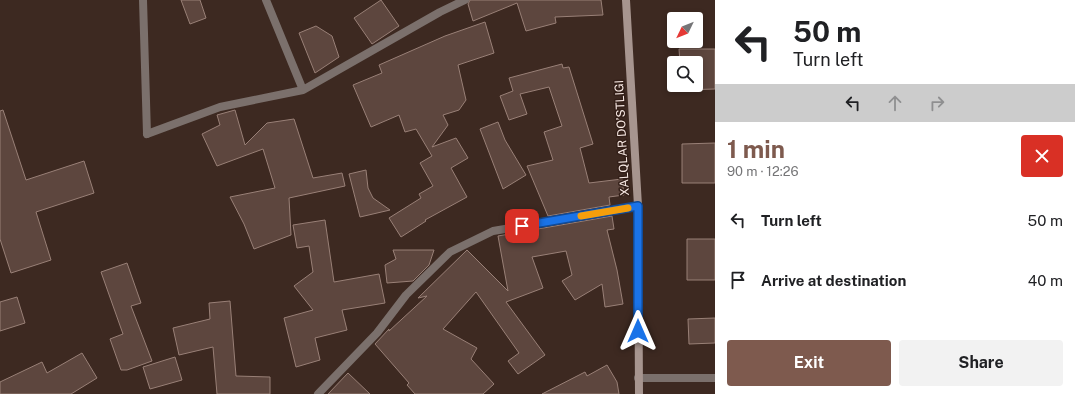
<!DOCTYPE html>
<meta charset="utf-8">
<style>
:root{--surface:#fff;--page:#f2f2f2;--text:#202124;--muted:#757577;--accent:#7e5a4e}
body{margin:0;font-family:"Public Sans",sans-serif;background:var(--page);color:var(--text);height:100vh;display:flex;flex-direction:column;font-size:15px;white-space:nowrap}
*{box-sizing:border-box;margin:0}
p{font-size:13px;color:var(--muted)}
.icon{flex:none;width:22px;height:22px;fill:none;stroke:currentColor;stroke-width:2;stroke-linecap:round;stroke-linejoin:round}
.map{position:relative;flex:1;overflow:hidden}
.panel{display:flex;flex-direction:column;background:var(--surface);width:360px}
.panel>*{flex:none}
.top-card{background:#fff;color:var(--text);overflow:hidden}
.needle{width:26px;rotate:227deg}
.buttons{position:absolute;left:667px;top:12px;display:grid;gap:8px}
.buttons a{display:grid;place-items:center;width:36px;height:36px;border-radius:4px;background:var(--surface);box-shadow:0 2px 6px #0003;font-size:20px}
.pin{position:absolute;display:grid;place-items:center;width:34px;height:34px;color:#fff;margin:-17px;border-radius:8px;box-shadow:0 2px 6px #0006}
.me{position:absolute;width:44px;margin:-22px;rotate:0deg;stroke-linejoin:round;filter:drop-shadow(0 0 3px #0008)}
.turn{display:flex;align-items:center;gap:14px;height:84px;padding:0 12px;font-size:18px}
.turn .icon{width:52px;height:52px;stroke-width:2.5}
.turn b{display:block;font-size:28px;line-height:34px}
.lanes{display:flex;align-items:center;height:38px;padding:0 12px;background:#0003;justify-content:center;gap:20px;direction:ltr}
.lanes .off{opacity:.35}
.round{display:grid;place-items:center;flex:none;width:42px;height:42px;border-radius:4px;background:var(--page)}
.headline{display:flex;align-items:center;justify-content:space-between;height:68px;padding:0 12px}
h1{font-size:24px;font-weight:700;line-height:30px;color:var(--accent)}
.action{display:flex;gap:8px;margin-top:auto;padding:8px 12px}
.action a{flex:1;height:46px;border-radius:4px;background:var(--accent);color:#fff;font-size:16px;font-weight:700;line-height:46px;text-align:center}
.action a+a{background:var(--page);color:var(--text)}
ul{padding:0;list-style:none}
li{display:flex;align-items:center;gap:12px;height:60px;padding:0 12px}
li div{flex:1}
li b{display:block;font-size:15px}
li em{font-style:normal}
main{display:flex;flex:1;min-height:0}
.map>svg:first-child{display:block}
</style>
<main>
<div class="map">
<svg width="715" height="394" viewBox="0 0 715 394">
<rect width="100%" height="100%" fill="#3d2921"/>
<path fill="#5d463e" stroke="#998077" d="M181,0H200L206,18L190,24Z
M381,0L399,26L372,44L354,18Z
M470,0H601L603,15L555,17L556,23L526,31L517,3L473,21L468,4Z
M485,22L494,53L458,65L466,100L459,110L443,115L448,125L432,147L456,138L468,158L451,168L467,197L425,220L426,221L401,237L389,218L421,198L419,194L433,186L420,163L432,156L416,129L405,132L399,115L371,127L353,85L382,73L379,65L445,36Z
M316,26L332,36L339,57L315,73L299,33Z
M679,49H715V89L681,90V85H696V63H680Z
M562,64L563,68L569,67L593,144L580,148L589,183L622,179L624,195L609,197L610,205L548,216L527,166L553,160L544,132L562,126L549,87L520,94L527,114L509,120L500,96L513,91L509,78Z
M3,110L26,180L84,161L94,193L36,212L51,260L11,273L0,239V111Z
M235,110L245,145L267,123L294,119L313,178L342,173L345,186L289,198L291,235L254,249L244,224L230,197L275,188L263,149L217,166L202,134L220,125L217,115Z
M498,122L505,140L526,175L503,189L480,129Z
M715,143V183H682V144Z
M366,170L368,188L373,198L390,210L360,217L349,174Z
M612,216L614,229L607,230L617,270L623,304L605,307L602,284L575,300L562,281L572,275L566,251L532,257L543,288L506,302L545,355L518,374L508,361L519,353L476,292L443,329L477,348L471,359L494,384L483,394H415L407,385L409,383L375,344L389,329V331L427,296L418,298L467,250L508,291L498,236Z
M325,220L334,282L379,274L385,303L342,310L347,330L315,338L320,360L296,367L284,318L313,310L294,286L313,272L309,246L297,248L293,225Z
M687,239H715V280H687Z
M393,250H434L429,265L413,281L387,283L385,265L396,259Z
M127,263L141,303L131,306L152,361L127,370H121L110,339L123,334L101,272Z
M17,297L25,323L0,331V302Z
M230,301L236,376L270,377V394H217L213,347L179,355L173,328L210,319L209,303Z
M715,318V343L689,344L688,319Z
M82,353L97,378L71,394H0V382L42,362L47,373Z
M175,357L182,380L150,389L143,367Z
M607,365L617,382L619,394H542L585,372L587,376Z
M348,373L370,394H328Z"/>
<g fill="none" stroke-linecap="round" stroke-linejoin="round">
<path stroke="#7b706c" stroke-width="8" d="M266,0L303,90
M147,134L220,107L303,90L440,12L465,0
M638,378H715
M318,394L377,333L406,295L450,252L493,231L638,206"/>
<path stroke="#7b706c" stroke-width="8" d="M143,0L147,134"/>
<path stroke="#a7958f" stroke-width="8" d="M626,0L638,206L639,394"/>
</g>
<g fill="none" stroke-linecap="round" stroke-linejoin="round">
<g stroke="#114b97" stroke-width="10">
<path id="route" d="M522,226L638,206V331"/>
</g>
<use href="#route" stroke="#1a73e8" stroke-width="7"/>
<path stroke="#f59e0b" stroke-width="7" d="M581,216L628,208"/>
</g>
<g text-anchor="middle" stroke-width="3" stroke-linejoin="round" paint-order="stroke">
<g font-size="12" fill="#faebe6" stroke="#331f18">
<text transform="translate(622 138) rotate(-93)" y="4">XALQLAR DO’STLIGI</text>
</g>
</g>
</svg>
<div class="buttons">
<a><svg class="needle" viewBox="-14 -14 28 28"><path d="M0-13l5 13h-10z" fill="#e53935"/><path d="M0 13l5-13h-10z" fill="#757577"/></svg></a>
<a><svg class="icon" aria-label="search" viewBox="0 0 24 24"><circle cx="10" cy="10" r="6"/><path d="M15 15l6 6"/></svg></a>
</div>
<div class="pin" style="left:522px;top:226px;background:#d93025"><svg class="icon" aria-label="arrive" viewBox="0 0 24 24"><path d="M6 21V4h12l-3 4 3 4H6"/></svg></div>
<svg class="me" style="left:638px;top:331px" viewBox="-20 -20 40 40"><path d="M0-17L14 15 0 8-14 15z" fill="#1a73e8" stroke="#fff" stroke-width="4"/></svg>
</div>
<section class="panel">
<div class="top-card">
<div class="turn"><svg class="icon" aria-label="left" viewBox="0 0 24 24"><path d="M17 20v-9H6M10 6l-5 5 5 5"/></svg><div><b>50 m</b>Turn left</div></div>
<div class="lanes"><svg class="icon" aria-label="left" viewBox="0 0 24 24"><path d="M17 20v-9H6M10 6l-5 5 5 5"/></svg><svg class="icon off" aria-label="ahead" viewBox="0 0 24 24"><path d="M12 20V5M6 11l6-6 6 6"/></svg><svg class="icon off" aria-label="right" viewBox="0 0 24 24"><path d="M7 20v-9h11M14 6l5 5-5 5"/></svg></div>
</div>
<div class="headline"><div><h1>1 min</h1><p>90 m · 12:26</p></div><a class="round" style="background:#d93025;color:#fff"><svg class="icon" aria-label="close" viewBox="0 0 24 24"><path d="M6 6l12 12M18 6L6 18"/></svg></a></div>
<ul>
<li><svg class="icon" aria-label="left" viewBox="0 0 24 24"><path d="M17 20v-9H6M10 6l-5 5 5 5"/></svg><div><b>Turn left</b></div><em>50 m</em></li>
<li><svg class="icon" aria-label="arrive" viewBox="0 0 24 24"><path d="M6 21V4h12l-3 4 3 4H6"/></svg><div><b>Arrive at destination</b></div><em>40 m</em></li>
</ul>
<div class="action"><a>Exit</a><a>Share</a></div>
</section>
</main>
